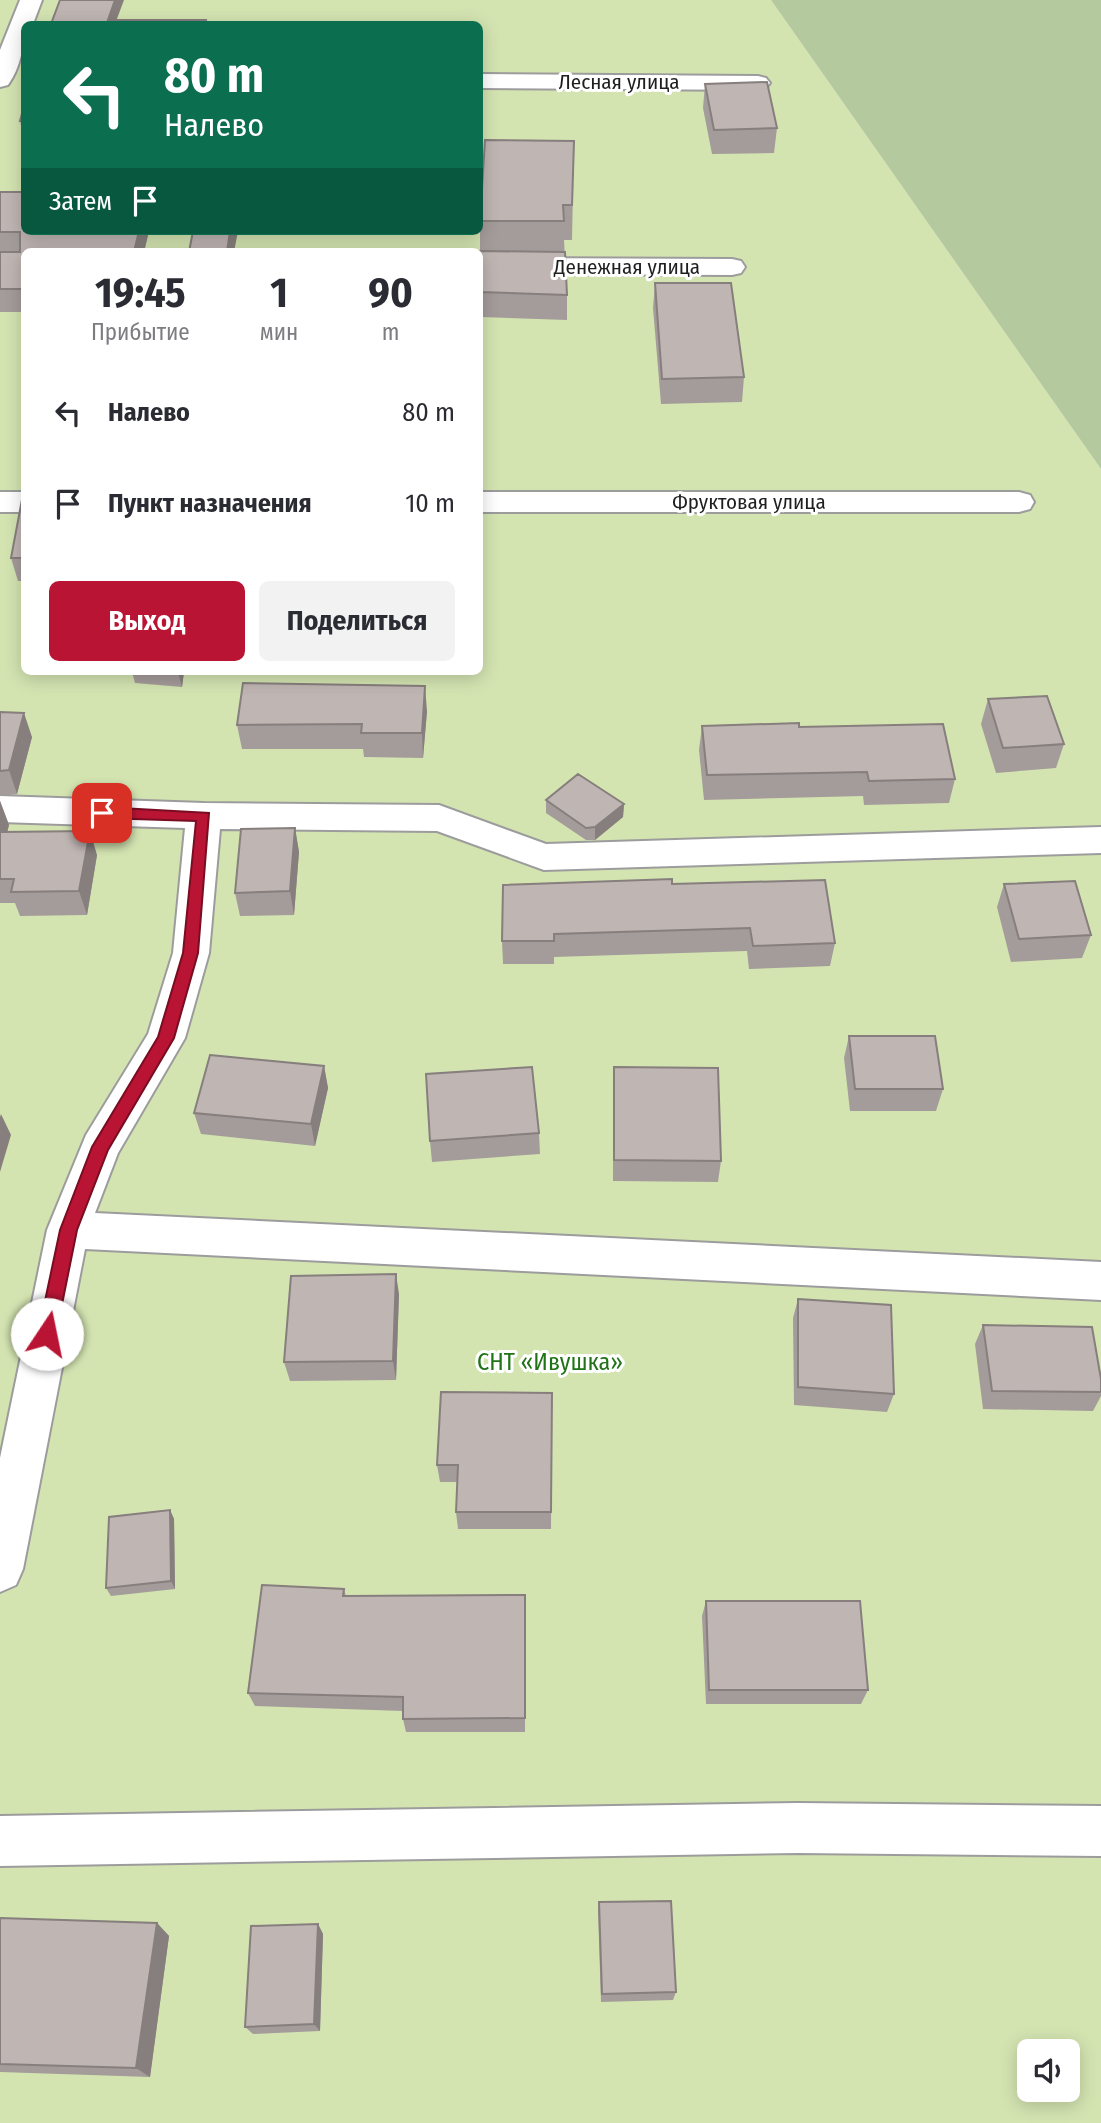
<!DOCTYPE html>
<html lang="ru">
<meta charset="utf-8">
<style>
:root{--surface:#fff;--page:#f2f2f3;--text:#2b2b33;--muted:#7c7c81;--accent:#ba1434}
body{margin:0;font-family:"Fira Sans Condensed",sans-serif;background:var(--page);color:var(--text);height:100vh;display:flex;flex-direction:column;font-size:26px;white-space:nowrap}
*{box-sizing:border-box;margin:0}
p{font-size:23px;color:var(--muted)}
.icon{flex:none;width:38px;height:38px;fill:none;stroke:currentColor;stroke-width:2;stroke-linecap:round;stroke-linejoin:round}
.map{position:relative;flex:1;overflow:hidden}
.side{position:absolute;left:21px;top:248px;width:462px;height:427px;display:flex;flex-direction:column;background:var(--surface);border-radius:10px;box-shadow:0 4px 18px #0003}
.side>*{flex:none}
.top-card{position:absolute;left:21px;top:21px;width:462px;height:214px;border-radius:10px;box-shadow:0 4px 18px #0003;background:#0b6e4f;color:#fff;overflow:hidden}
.tools{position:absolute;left:1017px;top:2039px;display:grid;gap:14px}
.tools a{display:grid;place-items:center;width:63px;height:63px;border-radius:10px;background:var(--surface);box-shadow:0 4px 18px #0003;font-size:35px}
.pin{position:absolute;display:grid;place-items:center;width:60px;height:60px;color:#fff;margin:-30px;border-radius:14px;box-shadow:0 4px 10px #0006}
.me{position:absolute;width:77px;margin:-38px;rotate:11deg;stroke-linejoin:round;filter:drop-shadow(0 0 5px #0008)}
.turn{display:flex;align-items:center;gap:24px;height:147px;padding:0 28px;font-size:32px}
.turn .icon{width:91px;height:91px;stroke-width:2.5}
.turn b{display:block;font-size:49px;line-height:60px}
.then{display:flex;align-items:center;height:66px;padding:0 28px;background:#0003;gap:14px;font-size:26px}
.eta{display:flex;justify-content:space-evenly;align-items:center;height:119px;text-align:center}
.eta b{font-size:42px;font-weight:700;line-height:49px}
.cta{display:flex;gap:14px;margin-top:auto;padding:14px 28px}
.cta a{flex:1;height:80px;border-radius:10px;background:var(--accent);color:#fff;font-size:28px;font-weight:700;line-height:80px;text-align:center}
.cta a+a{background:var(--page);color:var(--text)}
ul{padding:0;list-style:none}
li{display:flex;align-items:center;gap:21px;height:91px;padding:0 28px}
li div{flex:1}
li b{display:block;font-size:26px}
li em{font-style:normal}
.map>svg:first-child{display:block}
</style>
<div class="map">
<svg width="1101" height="2123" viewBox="0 0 1101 2123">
<rect width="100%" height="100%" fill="#eeeae6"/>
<path fill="#d4e4b1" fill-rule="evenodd" d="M0,0H771L1101,469V2123H0ZM24,24H480V231H24ZM24,252H480V672H24ZM1029,2051H1068V2090H1029Z"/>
<path fill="#b4ca9e" d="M771,0H1101V469Z"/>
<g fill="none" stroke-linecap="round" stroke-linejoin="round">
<g stroke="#9c9c9c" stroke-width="4">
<path id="minor" d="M20,0H42L33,24H24C24,46 21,67 8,85L0,87V50Z
M480,74L758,76L766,78L770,83L766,88L758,90L480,88Z
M480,258L732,259L741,261L745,267L741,273L732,275L480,274Z
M0,492H24V512H0Z
M480,492H1019L1030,495L1034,502L1030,509L1019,512H480Z
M0,796L204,803L439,805L546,844L1101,827V853L544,870L437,831L220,829L209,953L185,1038L118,1153L95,1213L1101,1262V1300L85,1249L23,1569L16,1585L0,1592V1458L47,1230L86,1135L148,1034L173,953L185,828L0,822Z
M798,1803L1101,1806V1856L798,1853L0,1866V1816Z"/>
</g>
<use href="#minor" fill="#fff" fill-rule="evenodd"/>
</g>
<path fill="#a49c9a" d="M705,84L777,128L774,153L712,154L703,108Z
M24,106V138L20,121Z
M574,141L572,240H564L567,295V320L480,317V211Z
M0,192L149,231L144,252H24V312H0Z
M655,283L744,377L742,402L661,404L653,308Z
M24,489V581H18L11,558Z
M132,672H184L182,687L135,683Z
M988,699L1064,744L1056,768L996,773L981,724Z
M427,711L423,758L364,757L363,749H242L237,725Z
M0,712L32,737L17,794L0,796Z
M702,726L799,727L955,779L949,803L864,805L863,796L704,800L699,750Z
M546,800L624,804L623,817L595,840H586L546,813Z
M0,801L9,825L7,832L97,855L87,915L20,916L15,903H0Z
M295,828L299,852L294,915L240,916L235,893Z
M672,884L835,943L830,966L749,969L747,951L554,957V964H503L502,941Z
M1004,884L1091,935L1082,958L1011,962L997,907Z
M849,1036L943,1089L936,1111H850L844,1058Z
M324,1066L328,1088L315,1146L201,1134L194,1113Z
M614,1067L721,1161L718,1182L613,1181V1089Z
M539,1133L540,1154L432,1162L430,1141Z
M399,1294L396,1380L290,1381L284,1362Z
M798,1299L894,1394L887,1412L794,1405L793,1318Z
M983,1325L1101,1379V1396L1093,1411L983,1409L975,1344Z
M552,1393L551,1529H458L456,1512L457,1482H440L437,1465Z
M170,1510L174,1519L175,1589L111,1596L106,1588Z
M344,1589L346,1596L525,1610V1732H406L403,1719V1711L255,1706L248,1693Z
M706,1601L868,1690L861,1704H706L702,1616Z
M599,1902L676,1992L673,2000L601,2002L598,1911Z
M0,1918L157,1923L169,1936L150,2077L0,2072Z
M318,1924L323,1934L320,2031L253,2034L245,2027Z"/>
<path fill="#867f7d" d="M115,0H124L115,24L108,20Z
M139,231H149L144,252H134Z
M230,231H238L234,252H227Z
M178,672H184L182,687Z
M425,686L427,711L423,758L422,733Z
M24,713L32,737L17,794L9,770Z
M0,801L9,825L1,856L0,854Z
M624,804L623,817L595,840V827Z
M295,828L299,852L294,915L290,891Z
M90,831L97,855L87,915L79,891Z
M324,1066L328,1088L315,1146L311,1124Z
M1,1114L11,1135L0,1172V1117Z
M396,1274L399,1294L396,1380L393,1361Z
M170,1510L174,1519L175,1589L171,1581Z
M157,1923L169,1936L150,2077L136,2068Z
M318,1924L323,1934L320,2031L314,2024Z"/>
<path fill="#bfb5b3" stroke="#867f7d" stroke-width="2" d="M60,0H115L108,20H206L205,24H51Z
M767,82L777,128L714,130L705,84Z
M24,106V121H20Z
M485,140L574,141L572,205H563L564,221H480Z
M0,192H24V231H139L134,252H24V289H0V252H20V232H0Z
M193,231H230L227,252H189Z
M477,251L565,252L567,295L480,292V252H477Z
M655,283H731L744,377L662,379Z
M24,489V558H11Z
M243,683L425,686L422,733H361L362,724L237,725Z
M1047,696L1064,744L1003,748L988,699Z
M0,712L24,713L9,770L0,771Z
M799,723V727L943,724L955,779L869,781L867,772L707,775L702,726Z
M578,774L624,804L595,827L586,828L546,800Z
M295,828L290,891L235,893L241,829Z
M90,831L79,891L11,892L14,879H0V832Z
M672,879V884L825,880L835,943L753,946L750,928L554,934V941H502L503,885Z
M1075,881L1091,935L1019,939L1004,884Z
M849,1036H935L943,1089H855Z
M210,1055L324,1066L311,1124L194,1113Z
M532,1067L539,1133L430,1141L426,1074Z
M614,1067L718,1068L721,1161L614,1160Z
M396,1274L393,1361L284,1362L291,1276Z
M798,1299L891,1305L894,1394L798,1387Z
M983,1325L1092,1327L1101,1379V1392L992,1391Z
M441,1392L552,1393L551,1512H456L458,1465H437Z
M170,1510L171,1581L106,1588L109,1517Z
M262,1585L344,1589L343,1596L525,1595V1718L403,1719V1697L248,1693Z
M706,1601H860L868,1690H709Z
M671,1901L676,1992L602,1994L599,1902Z
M0,1918L157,1923L136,2068L0,2064Z
M318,1924L314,2024L245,2027L251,1926Z"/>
<path fill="#ba1434" stroke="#790d22" stroke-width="2" d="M102,807L209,813L198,953L174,1038L108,1150L77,1230L56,1334L47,1342L38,1334L60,1230L92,1147L158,1037L183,953L196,821L102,818L95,813Z"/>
<g text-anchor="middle" stroke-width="6" stroke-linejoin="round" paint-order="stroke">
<g font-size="21" fill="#1f1f1f" stroke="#fff">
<text x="619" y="89">Лесная улица</text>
<text x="627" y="274">Денежная улица</text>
<text x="749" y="509">Фруктовая улица</text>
</g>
<g font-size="24" fill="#207316" stroke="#fff">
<text x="550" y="1370">СНТ «Ивушка»</text>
</g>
</g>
</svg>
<div class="tools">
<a><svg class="icon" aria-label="sound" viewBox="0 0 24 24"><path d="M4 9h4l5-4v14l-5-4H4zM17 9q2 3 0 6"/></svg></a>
</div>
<div class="pin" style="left:102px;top:813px;background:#d93025"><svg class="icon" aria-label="arrive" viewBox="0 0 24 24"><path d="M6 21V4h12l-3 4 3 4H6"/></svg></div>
<svg class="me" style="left:47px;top:1334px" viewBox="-20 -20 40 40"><circle r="19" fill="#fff"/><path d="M0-13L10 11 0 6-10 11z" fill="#ba1434"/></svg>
<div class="top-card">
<div class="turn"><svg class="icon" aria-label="left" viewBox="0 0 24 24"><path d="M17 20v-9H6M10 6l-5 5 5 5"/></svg><div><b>80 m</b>Налево</div></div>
<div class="then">Затем<svg class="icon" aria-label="arrive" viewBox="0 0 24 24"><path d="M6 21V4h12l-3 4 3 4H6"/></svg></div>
</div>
<section class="side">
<div class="eta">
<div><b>19:45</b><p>Прибытие</p></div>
<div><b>1</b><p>мин</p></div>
<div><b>90</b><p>m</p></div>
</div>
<ul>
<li><svg class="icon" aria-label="left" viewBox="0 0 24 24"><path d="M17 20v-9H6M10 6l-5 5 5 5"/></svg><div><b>Налево</b></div><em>80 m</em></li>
<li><svg class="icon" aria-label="arrive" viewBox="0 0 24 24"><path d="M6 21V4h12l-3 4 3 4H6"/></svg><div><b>Пункт назначения</b></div><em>10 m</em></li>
</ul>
<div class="cta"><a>Выход</a><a>Поделиться</a></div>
</section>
</div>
